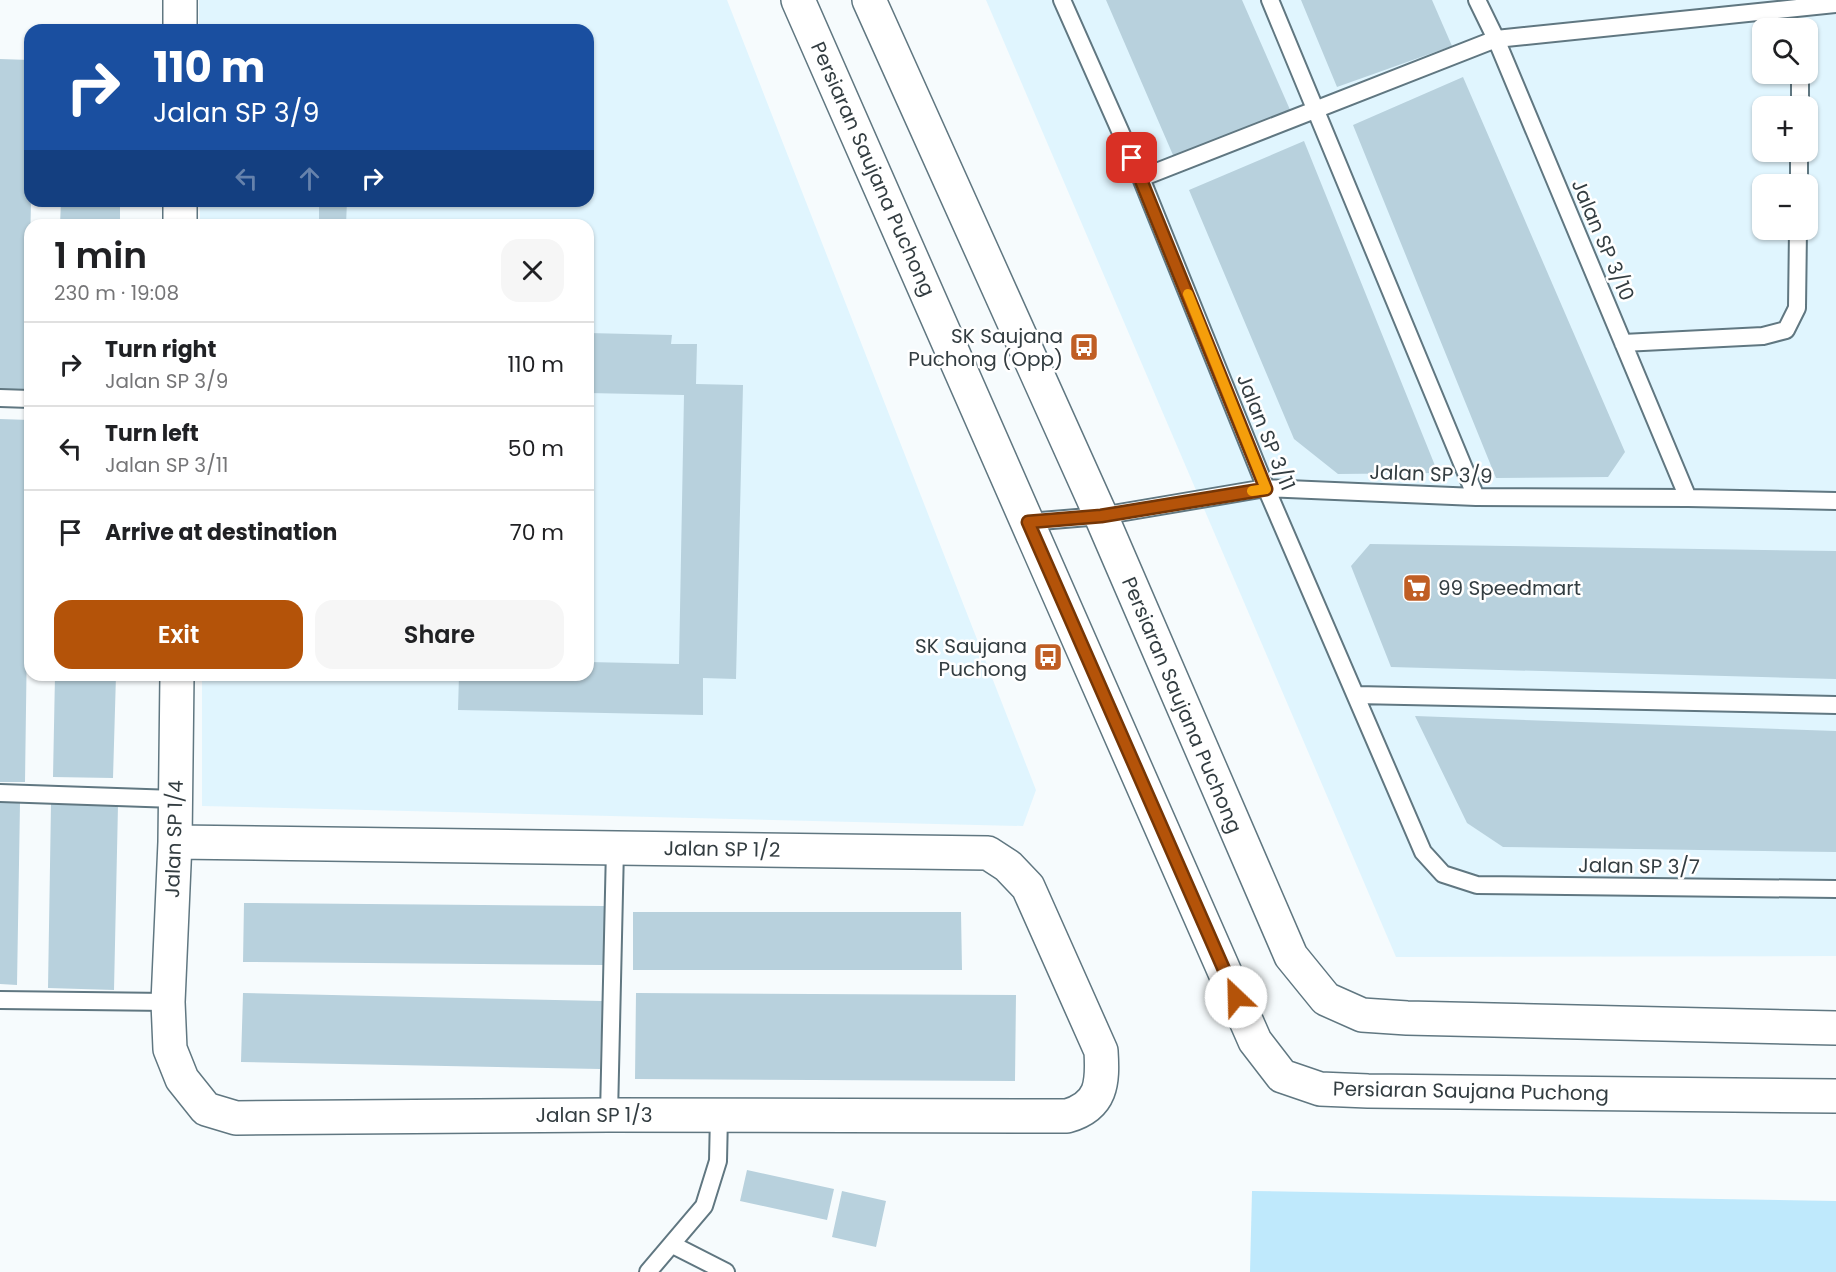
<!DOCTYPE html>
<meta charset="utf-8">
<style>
:root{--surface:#fff;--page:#f6f6f6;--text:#202124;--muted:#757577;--line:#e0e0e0;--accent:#b45309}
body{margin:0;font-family:Poppins,sans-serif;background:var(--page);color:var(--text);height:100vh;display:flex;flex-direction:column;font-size:22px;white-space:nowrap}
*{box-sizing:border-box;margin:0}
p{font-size:20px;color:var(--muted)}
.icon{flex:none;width:33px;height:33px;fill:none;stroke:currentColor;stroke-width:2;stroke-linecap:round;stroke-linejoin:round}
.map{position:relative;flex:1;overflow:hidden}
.panel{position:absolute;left:24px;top:219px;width:570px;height:462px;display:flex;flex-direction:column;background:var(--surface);border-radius:18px;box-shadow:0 2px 4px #0004}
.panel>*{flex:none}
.guide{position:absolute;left:24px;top:24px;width:570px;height:183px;border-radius:18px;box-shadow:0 2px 4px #0004;background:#1a4fa0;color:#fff;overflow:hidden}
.buttons{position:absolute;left:1752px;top:18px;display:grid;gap:12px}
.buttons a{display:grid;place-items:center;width:66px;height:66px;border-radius:12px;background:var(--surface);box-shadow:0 2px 4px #0004;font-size:30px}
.pin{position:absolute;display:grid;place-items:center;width:51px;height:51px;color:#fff;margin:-26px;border-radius:12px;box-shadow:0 3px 9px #0006}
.me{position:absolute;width:66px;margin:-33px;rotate:336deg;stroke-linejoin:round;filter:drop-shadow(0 0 4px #0008)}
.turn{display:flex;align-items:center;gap:21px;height:126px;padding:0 30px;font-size:27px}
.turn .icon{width:78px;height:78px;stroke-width:2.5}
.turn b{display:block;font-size:42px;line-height:51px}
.lanes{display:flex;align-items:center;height:57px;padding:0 30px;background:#0003;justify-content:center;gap:30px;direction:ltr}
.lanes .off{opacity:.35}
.round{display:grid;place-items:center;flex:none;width:63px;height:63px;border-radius:18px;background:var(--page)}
.head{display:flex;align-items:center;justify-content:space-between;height:102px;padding:0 30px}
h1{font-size:36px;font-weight:600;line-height:45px}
.button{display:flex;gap:12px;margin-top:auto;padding:12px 30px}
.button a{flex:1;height:69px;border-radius:18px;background:var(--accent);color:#fff;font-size:24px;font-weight:600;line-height:69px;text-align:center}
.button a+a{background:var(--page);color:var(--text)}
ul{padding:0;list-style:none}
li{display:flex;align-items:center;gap:18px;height:84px;padding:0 30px;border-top:2px solid var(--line)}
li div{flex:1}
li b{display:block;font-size:22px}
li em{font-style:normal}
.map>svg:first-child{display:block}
</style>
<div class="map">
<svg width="1836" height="1272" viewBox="0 0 1836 1272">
<rect width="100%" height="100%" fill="#f6fbfd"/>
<path fill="#e0f5fe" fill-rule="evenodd" d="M199,0H727L1036,790L1023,826L202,806V675H588V225H200V201H588V30H199Z
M986,0H1836V956L1396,957ZM1762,28H1808V74H1762ZM1762,106H1808V152H1762ZM1762,184H1808V230H1762Z"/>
<path fill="#bfe9fc" d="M1252,1191L1836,1201V1272H1250Z"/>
<path fill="#b8d1dd" d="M1106,0H1242L1291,112L1176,162Z
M1301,0H1432L1452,46L1337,87Z
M0,59L30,60L31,201L27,393L0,392Z
M1463,77L1625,452L1608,477L1496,478L1353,125Z
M1304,141L1438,473L1338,474L1294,439L1189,190Z
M61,201H120V225H60Z
M319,201H347L346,225H319Z
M588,333L672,335L671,344H697L696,384L743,385L736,679L703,678V715L458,710L459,675H588V662L679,664L684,395L588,393Z
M0,419L30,420L25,782H0Z
M1370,544L1836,551V679L1391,667L1351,566Z
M55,675H116L113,778L53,777Z
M1415,716L1836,731V852L1503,847L1467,823Z
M0,803H20L17,985L0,984Z
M51,804L118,805L114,990L48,988Z
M244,903L604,906V965L243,962Z
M633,912H961L962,970H633Z
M243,993L602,1001L600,1069L241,1062Z
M636,993L1016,995L1015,1081L635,1079Z
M747,1170L834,1189L827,1220L740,1201Z
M842,1191L886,1201L876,1247L832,1237Z"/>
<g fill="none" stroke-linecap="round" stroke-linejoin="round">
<g stroke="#607781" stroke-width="20">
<path id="service" d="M1062,0L1141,178L1266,488L1423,852L1443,874L1477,885L1836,889
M1270,0L1476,497
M1477,0L1496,39L1688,498
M1800,106V74
M1141,178L1496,39L1836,4
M1799,184V152
M1623,343L1763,336L1786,330L1797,308L1798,230
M0,398L30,399
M1028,522L1101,516L1266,488L1476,497L1688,498L1836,501
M1356,695L1836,705
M0,793L175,799
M0,1000L168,1002
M609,1115L615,848
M673,1245L726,1272
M648,1272L704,1206L718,1161L719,1115"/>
</g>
<g stroke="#607781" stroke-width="36">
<path id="minor" d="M180,30V0
M180,225V201
M175,842L988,853L1008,866L1028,887L1101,1051C1103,1083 1102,1106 1067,1116L609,1115L236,1118L206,1109L182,1079L170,1049L168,1002L175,842L177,675"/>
</g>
<g stroke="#607781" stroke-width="36">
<path id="tertiary" d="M798,0L1255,1041L1282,1076L1320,1089L1368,1091L1836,1096
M869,0L1101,516L1291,956L1326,999L1362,1015L1407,1018L1836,1028"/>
</g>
<use href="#service" stroke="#fff" stroke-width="16"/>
<use href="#minor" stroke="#fff" stroke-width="33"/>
<use href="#tertiary" stroke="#fff" stroke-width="33"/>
</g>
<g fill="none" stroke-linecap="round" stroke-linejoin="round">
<g stroke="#753606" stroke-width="15">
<path id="route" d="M1132,158L1266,489L1101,516L1028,522L1236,997"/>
</g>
<use href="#route" stroke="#b45309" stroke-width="10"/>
<path stroke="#f59e0b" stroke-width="10" d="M1188,294L1266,489L1252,491"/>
</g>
<defs>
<g id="bus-square" transform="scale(1.5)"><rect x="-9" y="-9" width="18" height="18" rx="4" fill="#c05e24" stroke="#fff"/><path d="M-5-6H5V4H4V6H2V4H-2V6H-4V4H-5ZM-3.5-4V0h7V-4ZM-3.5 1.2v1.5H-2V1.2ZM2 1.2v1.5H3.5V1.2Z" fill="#fff"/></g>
<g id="supermarket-square" transform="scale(1.5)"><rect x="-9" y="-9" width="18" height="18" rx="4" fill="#c05e24" stroke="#fff"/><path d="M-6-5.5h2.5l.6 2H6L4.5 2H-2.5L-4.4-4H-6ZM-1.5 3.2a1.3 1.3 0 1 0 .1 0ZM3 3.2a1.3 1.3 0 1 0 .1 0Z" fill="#fff"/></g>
</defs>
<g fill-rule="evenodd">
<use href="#bus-square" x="1084" y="347"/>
<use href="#supermarket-square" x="1417" y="588"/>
<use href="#bus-square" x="1048" y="657"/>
</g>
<g text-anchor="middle" stroke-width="5" stroke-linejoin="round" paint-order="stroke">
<g font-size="20" fill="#333d41" stroke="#fff">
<text transform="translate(873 169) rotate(66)" y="7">Persiaran Saujana Puchong</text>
<text transform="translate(1603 240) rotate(67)" y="7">Jalan SP 3/10</text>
<text transform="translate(1266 432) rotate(68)" y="7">Jalan SP 3/11</text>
<text transform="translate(1431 474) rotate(2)" y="7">Jalan SP 3/9</text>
<text transform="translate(1182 705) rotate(67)" y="7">Persiaran Saujana Puchong</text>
<text transform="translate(174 839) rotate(-88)" y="7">Jalan SP 1/4</text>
<text transform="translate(722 849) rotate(1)" y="7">Jalan SP 1/2</text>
<text transform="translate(1639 866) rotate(1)" y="7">Jalan SP 3/7</text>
<text transform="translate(1471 1091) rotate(1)" y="7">Persiaran Saujana Puchong</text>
<text x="594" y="1122">Jalan SP 1/3</text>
</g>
<g font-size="20" fill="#333d41" stroke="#fff" text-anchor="end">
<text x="1063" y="343">SK Saujana<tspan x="1063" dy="23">Puchong (Opp)</tspan></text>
<text x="1438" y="595" text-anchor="start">99 Speedmart</text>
<text x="1027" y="653">SK Saujana<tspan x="1027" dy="23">Puchong</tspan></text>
</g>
</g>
</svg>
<div class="buttons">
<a><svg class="icon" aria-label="search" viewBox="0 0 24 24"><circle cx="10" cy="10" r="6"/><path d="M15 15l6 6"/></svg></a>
<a>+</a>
<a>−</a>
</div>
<div class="pin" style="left:1132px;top:158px;background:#d93025"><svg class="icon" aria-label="arrive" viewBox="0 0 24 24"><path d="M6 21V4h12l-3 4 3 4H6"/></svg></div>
<svg class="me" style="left:1236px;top:997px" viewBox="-20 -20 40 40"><circle r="19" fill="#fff"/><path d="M0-13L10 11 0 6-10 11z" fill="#b45309"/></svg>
<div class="guide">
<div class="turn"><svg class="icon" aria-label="right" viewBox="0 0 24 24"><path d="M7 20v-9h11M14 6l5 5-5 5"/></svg><div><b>110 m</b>Jalan SP 3/9</div></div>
<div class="lanes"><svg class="icon off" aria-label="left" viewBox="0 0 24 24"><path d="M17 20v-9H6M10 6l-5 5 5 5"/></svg><svg class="icon off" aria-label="ahead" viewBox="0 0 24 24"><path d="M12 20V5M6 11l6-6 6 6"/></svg><svg class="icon" aria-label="right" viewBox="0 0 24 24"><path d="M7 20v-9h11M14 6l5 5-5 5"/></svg></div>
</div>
<section class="panel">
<div class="head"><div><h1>1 min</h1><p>230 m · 19:08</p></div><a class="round"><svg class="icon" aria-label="close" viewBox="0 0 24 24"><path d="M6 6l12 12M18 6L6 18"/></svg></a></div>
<ul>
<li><svg class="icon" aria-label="right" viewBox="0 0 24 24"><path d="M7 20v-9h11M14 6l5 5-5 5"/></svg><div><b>Turn right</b><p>Jalan SP 3/9</p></div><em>110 m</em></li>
<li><svg class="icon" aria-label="left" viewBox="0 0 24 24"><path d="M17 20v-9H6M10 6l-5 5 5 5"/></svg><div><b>Turn left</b><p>Jalan SP 3/11</p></div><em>50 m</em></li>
<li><svg class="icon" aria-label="arrive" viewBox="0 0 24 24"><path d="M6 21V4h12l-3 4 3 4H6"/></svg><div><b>Arrive at destination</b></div><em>70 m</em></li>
</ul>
<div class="button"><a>Exit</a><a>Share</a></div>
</section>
</div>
